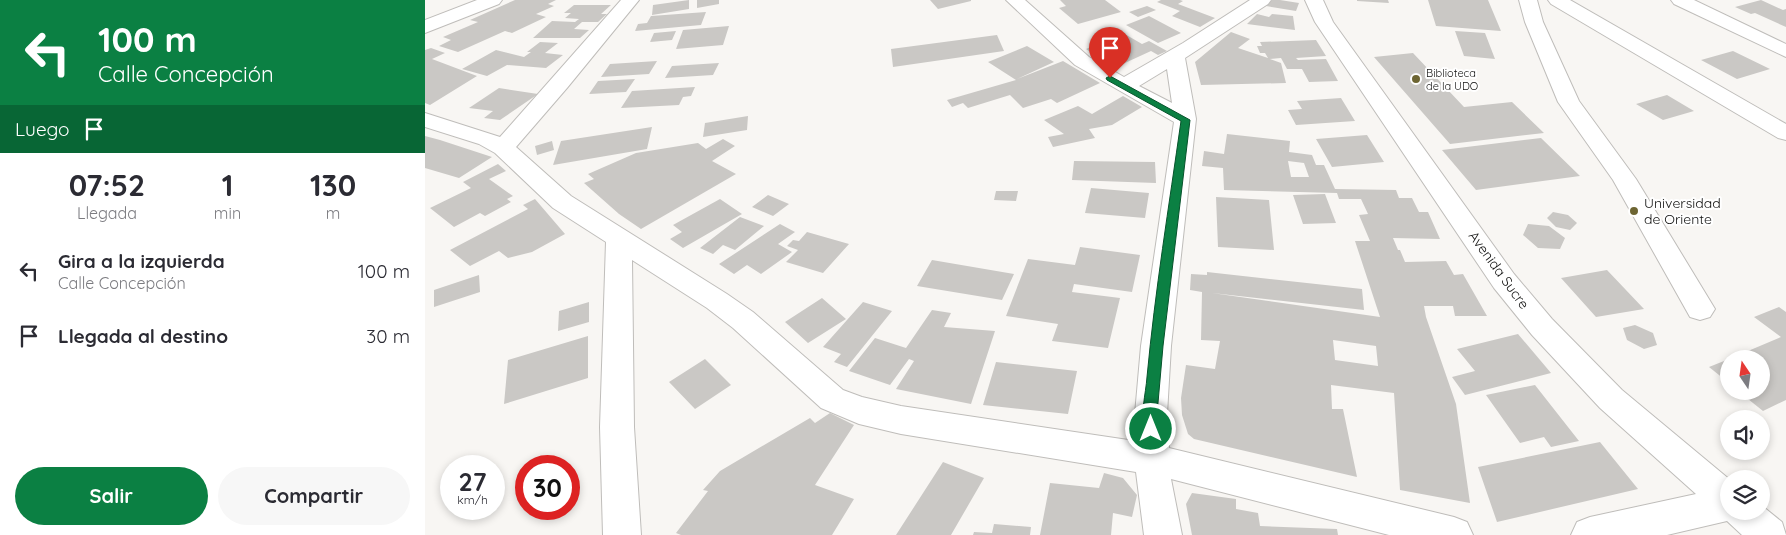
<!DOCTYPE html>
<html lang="es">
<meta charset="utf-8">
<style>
:root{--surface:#fff;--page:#f7f7f7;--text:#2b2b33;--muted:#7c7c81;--accent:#0b8043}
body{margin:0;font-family:Quicksand,sans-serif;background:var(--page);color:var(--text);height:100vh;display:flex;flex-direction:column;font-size:19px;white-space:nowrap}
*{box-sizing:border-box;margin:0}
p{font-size:16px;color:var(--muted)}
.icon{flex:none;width:28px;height:28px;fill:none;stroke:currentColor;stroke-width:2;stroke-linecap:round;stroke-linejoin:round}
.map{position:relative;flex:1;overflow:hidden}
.details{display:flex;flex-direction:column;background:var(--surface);width:425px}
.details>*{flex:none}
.guide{background:#0b8043;color:#fff;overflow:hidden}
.needle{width:32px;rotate:347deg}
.fabs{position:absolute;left:1295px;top:350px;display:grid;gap:10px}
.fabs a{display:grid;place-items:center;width:50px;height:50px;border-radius:50%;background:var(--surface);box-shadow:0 2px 8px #0003;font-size:25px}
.speed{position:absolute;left:15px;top:455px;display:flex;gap:10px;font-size:25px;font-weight:700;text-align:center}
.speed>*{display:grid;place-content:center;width:65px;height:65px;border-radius:50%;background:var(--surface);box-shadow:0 2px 8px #0003;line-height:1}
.speed small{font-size:12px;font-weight:400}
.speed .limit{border:8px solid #d22;background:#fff;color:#111}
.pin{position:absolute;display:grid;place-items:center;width:42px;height:42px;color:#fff;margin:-51px -21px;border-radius:50% 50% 50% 0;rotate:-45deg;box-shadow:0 0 5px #0007}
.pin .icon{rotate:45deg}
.me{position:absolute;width:55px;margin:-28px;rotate:0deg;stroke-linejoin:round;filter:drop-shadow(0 0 4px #0008)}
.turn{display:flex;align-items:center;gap:18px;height:105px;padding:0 15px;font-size:22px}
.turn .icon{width:65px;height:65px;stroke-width:2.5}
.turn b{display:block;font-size:35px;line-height:42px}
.then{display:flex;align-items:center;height:48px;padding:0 15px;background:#0003;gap:10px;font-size:19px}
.eta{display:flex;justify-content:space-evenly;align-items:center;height:85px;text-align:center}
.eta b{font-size:30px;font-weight:700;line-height:35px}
.button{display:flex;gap:10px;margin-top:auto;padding:10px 15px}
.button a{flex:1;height:58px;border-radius:30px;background:var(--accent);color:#fff;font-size:20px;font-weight:700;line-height:58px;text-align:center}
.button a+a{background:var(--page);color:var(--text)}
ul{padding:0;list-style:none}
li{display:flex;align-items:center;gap:15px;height:65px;padding:0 15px}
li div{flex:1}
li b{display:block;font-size:19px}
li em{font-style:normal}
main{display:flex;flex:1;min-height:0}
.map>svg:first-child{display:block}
</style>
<main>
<section class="details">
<div class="guide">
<div class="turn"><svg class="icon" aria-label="left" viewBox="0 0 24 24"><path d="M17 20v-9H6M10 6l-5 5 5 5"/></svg><div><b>100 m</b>Calle Concepción</div></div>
<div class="then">Luego<svg class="icon" aria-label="arrive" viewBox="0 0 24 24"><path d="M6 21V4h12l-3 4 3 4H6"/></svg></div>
</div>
<div class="eta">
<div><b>07:52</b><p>Llegada</p></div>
<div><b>1</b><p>min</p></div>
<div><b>130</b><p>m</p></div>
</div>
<ul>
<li><svg class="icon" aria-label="left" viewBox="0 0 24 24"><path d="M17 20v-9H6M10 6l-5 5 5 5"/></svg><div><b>Gira a la izquierda</b><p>Calle Concepción</p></div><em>100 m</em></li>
<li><svg class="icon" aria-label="arrive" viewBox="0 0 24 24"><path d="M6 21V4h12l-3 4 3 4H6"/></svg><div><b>Llegada al destino</b></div><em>30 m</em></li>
</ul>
<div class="button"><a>Salir</a><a>Compartir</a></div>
</section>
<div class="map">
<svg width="1361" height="535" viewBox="0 0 1361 535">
<rect width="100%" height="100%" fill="#f8f6f3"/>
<path fill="#cac8c5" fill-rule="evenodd" d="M90,0H131L123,4L129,6L111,14L121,17L87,33L80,31L33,52L14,46L26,40L18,37L53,22L45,20Z
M264,0V9L227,15L228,5Z
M272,0H294V4L272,8Z
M505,0H546V1L513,9Z
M635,0H680L696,12L653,24L634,8L641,6Z
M736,0H755L758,1L753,4L790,18L775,27L747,16L755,11L732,2Z
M847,0H855L874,3L871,11L841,6Z
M932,0H963L964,3L932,1Z
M1003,0H1063L1076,31L1011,26Z
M1336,0L1358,10L1361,9V27L1330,13L1326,14L1310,7Z
M149,5H186L176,14H182L173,22H157L149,29L164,30L155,38H108L127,21L150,22L154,19L140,18L146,13H139Z
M722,6L731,10L713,17L704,12Z
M281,12L276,25L210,31L213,24L222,23L226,16Z
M832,14L844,17L847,14L868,16L870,30L822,24Z
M724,16L756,33L733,43L701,25Z
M304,26L298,45L251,49L258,30Z
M251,31L247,40L225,42L229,33Z
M1030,31L1060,33L1070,59L1039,56Z
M806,32L825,39L813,48L843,58L840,53H835L832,46H837L835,42L891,40L901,56L871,58L873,60L901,59L913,81L884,82L877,69H862L856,58L845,59L856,63L861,83L776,85L770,62Z
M698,33L717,44L724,41L742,51L733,55L726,51L689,68L661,49Z
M572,35L579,51L468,67L466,49Z
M115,42L133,43L120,53L138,55L121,68L82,65L62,76L37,69L71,50L99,57L106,52H102Z
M602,46L629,62L592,79L638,61L675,83L632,103L626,99L598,108L585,95L543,108L538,103L527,107L522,100L591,80L563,62Z
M6,48L20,53L7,59L52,76L5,105L0,103V50Z
M1308,51L1345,69L1312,79L1276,60Z
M988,53L1039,107L1087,102L1119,133L1025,144L949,57Z
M232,61L224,74L176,77L185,64Z
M294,63L288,75L240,78L247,66Z
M210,79L201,92L164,94L173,81Z
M270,87L266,96L258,97L254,105L196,108L207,91Z
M74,88L113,94L75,120L59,118L68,111L44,108Z
M1242,95L1269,111L1238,120L1211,104Z
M698,96L717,107L687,125L664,129L670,138L628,147L623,137L639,134L619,120L653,106L667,114Z
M916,98L930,121L871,125L863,110L877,109L872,101Z
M323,116L322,130L278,137L280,123Z
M227,127L222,149L128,165L136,141Z
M802,134L865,141L864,152L887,155L891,165H899L910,189L971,190L974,198H987L994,212H1003L1015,239L968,238L973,250H975L980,262L1021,261L1029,275L1038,274L1062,316H1030L1028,306H999L1001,317L1031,404L1045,503L975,490L969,393L906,385L907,409H918L932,477L769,439L763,434L757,415L756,398L761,365L790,369L795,341L776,340L777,292L765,290L766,274L782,275V272L937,289L939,310L787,293L955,317L930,241H945L934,215L943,214L936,199H914L912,193L799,190L798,168L777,166L779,151L799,154ZM863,161L879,163L884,177H866ZM908,340L951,346L953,366L910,360Z
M942,135L959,162L907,167L891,139Z
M0,136L15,140L67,157L34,178L0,168Z
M1116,138L1155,176L1051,190L1017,150Z
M298,139L310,146L287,161L311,174L216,229L194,214L159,183L169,179L163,174L211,153L273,143L281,149Z
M127,141L129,150L112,155L110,146Z
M649,161L730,162L731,183L647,180Z
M73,164L81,171L64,179L88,196L82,199L86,202L60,216L55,213L29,227L5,208L46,188L38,182Z
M666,188L724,193L720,218L660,213Z
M571,191H593L591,201L569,200Z
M900,194L911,223L878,224L868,195Z
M343,195L364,204L348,216L327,207Z
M791,197L844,200L849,250L793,247Z
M110,199L140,234L107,252L83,258L74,251L45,266L25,250L103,209L98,205Z
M295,199L317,214L258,248L245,239L257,232L248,225Z
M1128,212L1143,215L1152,223L1145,230L1131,227L1122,218Z
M315,217L339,226L310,250L298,245L288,254L275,248Z
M355,224L370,232L353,244L367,252L336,274L322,265L309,274L294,264Z
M1103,224L1124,226L1140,238L1135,249L1113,248L1098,235Z
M382,232L424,244L398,273L361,262L373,250L362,246L368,240L374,241Z
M655,247L715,255L707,292L649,284L647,292L695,298L683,348L627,341L633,324L581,316L603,259L650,265Z
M507,260L589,274L577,300L492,286Z
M1182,270L1219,309L1171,317L1136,278Z
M54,275L55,292L9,307V290Z
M397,298L421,319L383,343L360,322Z
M164,302V322L133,331L134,311Z
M438,302L467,311L422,367L409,362L416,354L398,347Z
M1354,307L1361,312V400L1338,411L1313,391H1336V359H1304L1356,337L1329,317Z
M507,310L526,313L519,327L570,331L546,404L471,389L489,361L484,359L465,385L424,371L450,338L481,348Z
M1210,325L1228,333L1232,345L1219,349L1202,340L1198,328Z
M1093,334L1126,373L1040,395L1027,377L1050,371L1032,349Z
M163,336V378L79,404L83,360Z
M280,359L306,385L270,409L244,382Z
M1304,359V383L1284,367Z
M571,362L652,371L643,414L558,405Z
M1110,385L1154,441L1126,447L1119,437L1095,443L1061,395Z
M405,413L429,425L390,485L429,499L407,535H256L251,533L283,491L278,490L295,471L385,418L390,423Z
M1175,442L1213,489L1072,522L1053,467Z
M518,462L559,478L526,535H471Z
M679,473L698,478L712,495L707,517L688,513L686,535H615L625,483L674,488Z
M767,493L811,499V509L833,513L835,526L912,529L913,535H767L761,504Z
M569,524L606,527L605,535H548L549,532L567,533Z"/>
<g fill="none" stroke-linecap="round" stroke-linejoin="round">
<g stroke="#bfbdba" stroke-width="2">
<path id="minor" d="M52,0H77L74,4L0,33V20Z
M196,0H214L142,88L91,147L146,196L302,294L328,312L418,390L437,397L476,406L710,441V414L716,346L749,122L650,65L581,0H600L664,57L699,77L758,43L825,0H846L843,4L760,58L771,119L746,346L742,414L744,448L1029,517L1042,522L1048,535H964L746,479L757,535H719L711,472L476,434L434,424L396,408L308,328L282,308L207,260L209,427L216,535H178L175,427L181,242L128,208L70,153L54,144L0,127V113L75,137ZM742,69L747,103L714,86Z
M880,0H898L908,22L1089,274L1127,319L1197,390L1304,479V511H1336V505L1357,522L1361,535H1317L1302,521L1242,535H1146L1152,522L1165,517L1271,494L1175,408L1107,335L1069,288L890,22Z
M1094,0H1112L1118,22L1154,101L1211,179L1290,309L1285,317L1275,320L1265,317L1188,180L1133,102L1100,22Z
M1123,0H1145L1361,124V140L1353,138L1126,4Z
M1246,0H1269L1361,44V57L1249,4Z"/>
</g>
<use href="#minor" fill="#fff" fill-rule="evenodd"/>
</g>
<path fill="#0b8043" stroke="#07532c" d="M685,76L765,120L738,346L732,414L733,429L731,433L726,435L721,433C714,418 721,393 722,377C730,291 744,206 756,121L682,80L681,78Z"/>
<g fill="#6d6532" stroke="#fff" stroke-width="2">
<circle cx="991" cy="79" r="5"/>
<circle cx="1209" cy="211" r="5"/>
</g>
<g text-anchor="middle" stroke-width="4" stroke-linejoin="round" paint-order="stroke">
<g font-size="11" fill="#121211" stroke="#fff" text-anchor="start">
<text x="1001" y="77">Biblioteca<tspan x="1001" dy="13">de la UDO</tspan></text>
</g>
<g font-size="14" fill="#121211" stroke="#fff" text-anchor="start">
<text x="1219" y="208">Universidad<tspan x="1219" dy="16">de Oriente</tspan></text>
</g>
<g font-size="14" fill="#121211" stroke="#fff">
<text transform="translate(1074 270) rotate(54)" y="5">Avenida Sucre</text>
</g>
</g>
</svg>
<div class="fabs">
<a><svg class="needle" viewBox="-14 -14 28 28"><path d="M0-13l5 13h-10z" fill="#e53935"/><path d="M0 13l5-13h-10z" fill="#7c7c81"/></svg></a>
<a><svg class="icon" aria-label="sound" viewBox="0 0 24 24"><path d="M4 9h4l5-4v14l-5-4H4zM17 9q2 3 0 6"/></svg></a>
<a><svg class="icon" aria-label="layers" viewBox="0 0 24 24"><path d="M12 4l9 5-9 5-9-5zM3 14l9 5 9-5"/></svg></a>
</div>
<div class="speed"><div>27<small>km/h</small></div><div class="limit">30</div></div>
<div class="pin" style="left:685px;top:78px;background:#d93025"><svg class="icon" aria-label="arrive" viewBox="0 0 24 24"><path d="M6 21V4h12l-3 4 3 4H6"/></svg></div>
<svg class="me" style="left:726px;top:429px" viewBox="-20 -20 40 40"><circle r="17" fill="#0b8043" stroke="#fff" stroke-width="3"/><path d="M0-11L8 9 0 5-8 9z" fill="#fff"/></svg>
</div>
</main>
